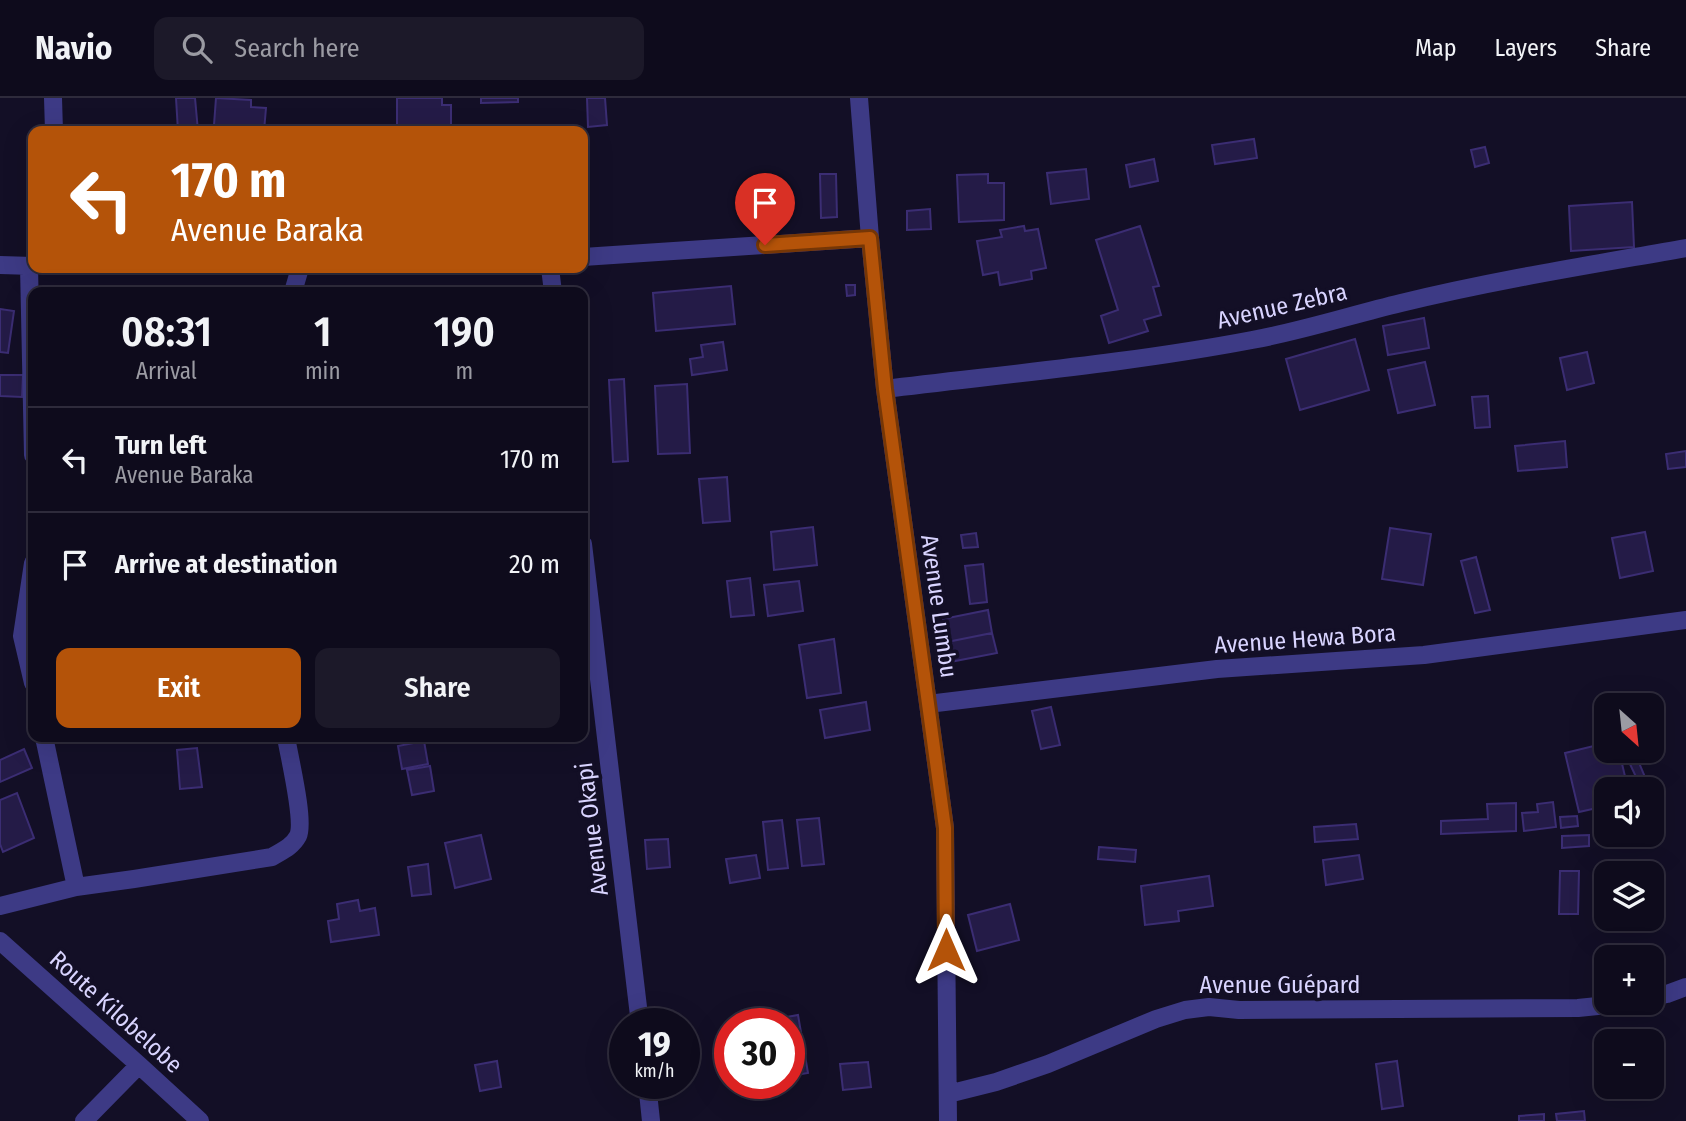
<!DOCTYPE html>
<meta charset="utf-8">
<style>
:root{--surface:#0e0b1c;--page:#1c1929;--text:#f1f3f6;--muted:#9b9ba3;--line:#2e2b3b;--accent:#b45309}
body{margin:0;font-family:"Fira Sans Condensed",sans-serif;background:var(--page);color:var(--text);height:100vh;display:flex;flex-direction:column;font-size:26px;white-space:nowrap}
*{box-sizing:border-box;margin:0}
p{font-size:23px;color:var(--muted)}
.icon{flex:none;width:38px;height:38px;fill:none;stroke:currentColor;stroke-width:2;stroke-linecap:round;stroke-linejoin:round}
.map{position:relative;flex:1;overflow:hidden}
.drawer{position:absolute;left:28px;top:189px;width:560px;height:455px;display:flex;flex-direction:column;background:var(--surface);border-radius:14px;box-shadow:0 7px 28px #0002,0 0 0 2px var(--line)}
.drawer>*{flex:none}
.top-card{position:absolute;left:28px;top:28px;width:560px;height:147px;border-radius:14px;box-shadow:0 7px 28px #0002,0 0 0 2px var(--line);background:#b45309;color:#fff;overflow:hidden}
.needle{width:46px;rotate:153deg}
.buttons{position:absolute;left:1594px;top:595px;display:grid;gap:14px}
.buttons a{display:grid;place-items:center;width:70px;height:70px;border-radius:14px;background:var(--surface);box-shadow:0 7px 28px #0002,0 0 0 2px var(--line);font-size:35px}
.speed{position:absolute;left:609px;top:910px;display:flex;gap:14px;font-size:35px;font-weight:700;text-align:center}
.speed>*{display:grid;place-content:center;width:91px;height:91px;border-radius:50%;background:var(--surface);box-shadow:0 7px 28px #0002,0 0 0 2px var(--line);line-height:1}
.speed small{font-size:18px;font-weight:400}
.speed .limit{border:10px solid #d22;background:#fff;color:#111}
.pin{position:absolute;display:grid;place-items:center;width:60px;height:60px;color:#fff;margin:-72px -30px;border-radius:50% 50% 50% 0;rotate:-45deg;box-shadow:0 0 7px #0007}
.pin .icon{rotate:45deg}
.me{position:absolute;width:77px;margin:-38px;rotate:0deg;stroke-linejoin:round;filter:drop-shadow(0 0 5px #0008)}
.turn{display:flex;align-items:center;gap:24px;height:147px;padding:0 28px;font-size:32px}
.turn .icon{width:91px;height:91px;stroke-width:2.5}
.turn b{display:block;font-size:49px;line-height:60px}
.eta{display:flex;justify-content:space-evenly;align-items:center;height:119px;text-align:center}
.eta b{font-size:42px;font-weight:600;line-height:49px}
.button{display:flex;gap:14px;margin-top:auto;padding:14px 28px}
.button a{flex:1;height:80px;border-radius:14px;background:var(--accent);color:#fff;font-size:28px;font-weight:600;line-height:80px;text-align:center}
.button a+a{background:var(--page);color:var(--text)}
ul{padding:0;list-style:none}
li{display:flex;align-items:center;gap:21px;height:105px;padding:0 28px;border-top:2px solid var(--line)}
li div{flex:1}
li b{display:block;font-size:26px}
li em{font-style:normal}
header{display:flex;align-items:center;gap:42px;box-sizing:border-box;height:98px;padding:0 35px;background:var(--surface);border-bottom:2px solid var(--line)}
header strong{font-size:33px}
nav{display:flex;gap:38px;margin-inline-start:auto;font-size:24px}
.search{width:490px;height:63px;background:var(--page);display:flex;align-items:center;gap:18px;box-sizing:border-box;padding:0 24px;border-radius:14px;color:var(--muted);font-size:26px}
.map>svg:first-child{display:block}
</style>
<header>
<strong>Navio</strong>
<div class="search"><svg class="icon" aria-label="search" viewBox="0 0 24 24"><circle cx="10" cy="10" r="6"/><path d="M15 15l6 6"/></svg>Search here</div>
<nav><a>Map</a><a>Layers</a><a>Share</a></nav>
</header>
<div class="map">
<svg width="1686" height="1023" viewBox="0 0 1686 1023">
<rect width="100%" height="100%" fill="#130f26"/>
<path fill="#241b47" stroke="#3b2d73" stroke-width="2" d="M176,0H195L198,33H178Z
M216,0L251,2V9L266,10L264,33H247V29L214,27Z
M397,0H442V7H451V33H397Z
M481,0H518V4L481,5Z
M587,0H605L607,27L588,29Z
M1254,41L1257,60L1215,66L1212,47Z
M1485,49L1489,65L1475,69L1471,52Z
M1154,61L1158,83L1130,89L1126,67Z
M1086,71L1089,101L1051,106L1047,75Z
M820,76H836L837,119L821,120Z
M988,76V85H1004V122L959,124L957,77Z
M1632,104L1634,149L1571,153L1569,108Z
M930,111L931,131L907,132V113Z
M1024,128L1025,133L1038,131L1046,170L1031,173L1032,181L1000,187L998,174L983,177L977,143L1002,139L1000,132Z
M1140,128L1159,188L1153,189L1161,217L1144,222L1148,233L1109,245L1101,218L1118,212L1096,142Z
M846,187H855V197L847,198Z
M731,188L735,226L656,233L653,195Z
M0,211L14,213L8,255L0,254Z
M1424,220L1429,250L1388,257L1383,228Z
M1355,241L1369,292L1300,312L1286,261Z
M723,244L727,272L692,277L690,261L703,259L701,247Z
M1587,254L1594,285L1567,292L1560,260Z
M1425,264L1435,307L1398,315L1388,272Z
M0,277H23L22,299L0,298Z
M624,281L628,363L613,364L609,282Z
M687,286L690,355L658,356L655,288Z
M1488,298L1490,329L1475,330L1472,299Z
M1565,343L1567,369L1518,373L1515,348Z
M1686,353V369L1668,371L1666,356Z
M727,379L730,423L703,425L699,381Z
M813,429L817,467L774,472L771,434Z
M1390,430L1431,436L1423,487L1382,481Z
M1645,434L1653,473L1620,480L1612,440Z
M976,435L978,449L963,450L961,437Z
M1476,459L1490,512L1475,515L1461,463Z
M983,466L987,504L970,506L965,468Z
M750,480L754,517L731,519L727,483Z
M799,483L803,513L768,518L764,487Z
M988,512L992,535L947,544L943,521Z
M992,535L997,555L950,564L947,544Z
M834,541L841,595L807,600L799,547Z
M866,604L870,632L825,640L820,612Z
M1051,609L1060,647L1041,651L1032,613Z
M424,643L428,666L402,671L398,648Z
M1606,645V653H1619L1628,691H1606V708L1579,714L1565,655Z
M197,650L202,689L180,691L177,652Z
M24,651L32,670L0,684V662Z
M1637,660L1645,679L1638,683L1629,664Z
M430,668L434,693L412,697L407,672Z
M17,695L34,740L3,754L0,746V702Z
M1553,704L1556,729L1524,733L1522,715L1538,714L1537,706Z
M1516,705V733L1441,736V723L1488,721L1487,706Z
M1577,718L1578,728L1561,730L1560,719Z
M819,720L824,766L802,768L797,722Z
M782,722L788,770L768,772L763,724Z
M1356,726L1358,741L1315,744L1314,729Z
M481,737L491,781L455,790L445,745Z
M1589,737V748L1562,750V738Z
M668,741L670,769L647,771L645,742Z
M1099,749L1136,752L1135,764L1098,761Z
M756,757L760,780L730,785L726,761Z
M1359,757L1363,781L1326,787L1323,762Z
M428,766L431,796L412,798L408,769Z
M1560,773H1579L1578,816H1559Z
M1209,778L1213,808L1178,813L1179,823L1145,827L1141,788Z
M358,802L360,813L375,810L379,837L331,844L328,823L339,821L337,806Z
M1010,806L1019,842L977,853L968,817Z
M798,917L808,975L789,978V926H777L776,921Z
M497,963L501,989L480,993L475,967Z
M1397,963L1403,1008L1382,1011L1376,966Z
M868,964L871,989L843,992L840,966Z
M1584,1013L1585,1023H1557L1556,1016Z
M1544,1016V1023H1519V1018Z"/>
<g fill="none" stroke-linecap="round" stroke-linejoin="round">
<path stroke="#3d3a85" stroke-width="18" d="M53,0L54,33
M859,0L870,140L885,291L945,730L948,1023
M583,159L870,140
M0,167L33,168
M29,168L33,357
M550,170L553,194
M293,194L300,170
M885,291C1007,276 1131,265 1252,242C1302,233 1351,217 1401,205C1495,182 1590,167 1686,150
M583,446L640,926
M33,465L22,538L33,585
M928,606L1217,571L1424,557L1686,522
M76,789L134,781L272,759C282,753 292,749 298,738C305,723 289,658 286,639
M0,808L76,789L44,639
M0,843L139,967L200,1023
M1652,899L1667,896L1686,889
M647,985L651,1023
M948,996L996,984L1048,966L1156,921L1185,912L1209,909L1239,912L1578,910L1627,905
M84,1023L139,967"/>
</g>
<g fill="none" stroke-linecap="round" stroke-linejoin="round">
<g stroke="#753606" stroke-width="18">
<path id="route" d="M765,147L870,140L885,291L945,730L946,852"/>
</g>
<use href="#route" stroke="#b45309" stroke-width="12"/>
</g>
<g text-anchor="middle" stroke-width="7" stroke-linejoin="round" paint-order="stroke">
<g font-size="24" fill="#d9d4ff" stroke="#130f26">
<text transform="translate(1282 208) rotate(-13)" y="8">Avenue Zebra</text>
<text transform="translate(939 508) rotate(82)" y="8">Avenue Lumbu</text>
<text transform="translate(1305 541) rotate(-4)" y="8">Avenue Hewa Bora</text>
<text transform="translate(592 731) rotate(-97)" y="8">Avenue Okapi</text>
<text x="1280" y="895">Avenue Guépard</text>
<text transform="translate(116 914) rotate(42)" y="8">Route Kilobelobe</text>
</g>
</g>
</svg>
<div class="buttons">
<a><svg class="needle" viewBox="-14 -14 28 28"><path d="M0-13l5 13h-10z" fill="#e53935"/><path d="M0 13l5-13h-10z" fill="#9b9ba3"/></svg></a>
<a><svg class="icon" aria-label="sound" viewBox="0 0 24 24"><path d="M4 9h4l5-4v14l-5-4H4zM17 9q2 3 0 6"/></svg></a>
<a><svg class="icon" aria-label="layers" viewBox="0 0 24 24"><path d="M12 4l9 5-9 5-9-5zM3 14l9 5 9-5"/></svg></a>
<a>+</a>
<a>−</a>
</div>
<div class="speed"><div>19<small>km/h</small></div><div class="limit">30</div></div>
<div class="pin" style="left:765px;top:147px;background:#d93025"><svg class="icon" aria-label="arrive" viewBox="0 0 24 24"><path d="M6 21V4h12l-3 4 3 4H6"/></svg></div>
<svg class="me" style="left:946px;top:852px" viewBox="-20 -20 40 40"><path d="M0-17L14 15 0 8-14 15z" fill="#b45309" stroke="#fff" stroke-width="4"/></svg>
<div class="top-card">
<div class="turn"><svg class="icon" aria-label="left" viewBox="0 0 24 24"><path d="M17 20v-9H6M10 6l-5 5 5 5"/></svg><div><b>170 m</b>Avenue Baraka</div></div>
</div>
<section class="drawer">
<div class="eta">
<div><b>08:31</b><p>Arrival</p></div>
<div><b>1</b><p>min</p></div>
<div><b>190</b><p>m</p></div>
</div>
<ul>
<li><svg class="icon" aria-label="left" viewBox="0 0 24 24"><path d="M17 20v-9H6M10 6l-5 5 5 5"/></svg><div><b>Turn left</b><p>Avenue Baraka</p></div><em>170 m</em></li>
<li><svg class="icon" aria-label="arrive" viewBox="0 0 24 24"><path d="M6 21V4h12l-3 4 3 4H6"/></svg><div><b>Arrive at destination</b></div><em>20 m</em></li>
</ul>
<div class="button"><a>Exit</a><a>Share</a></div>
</section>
</div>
